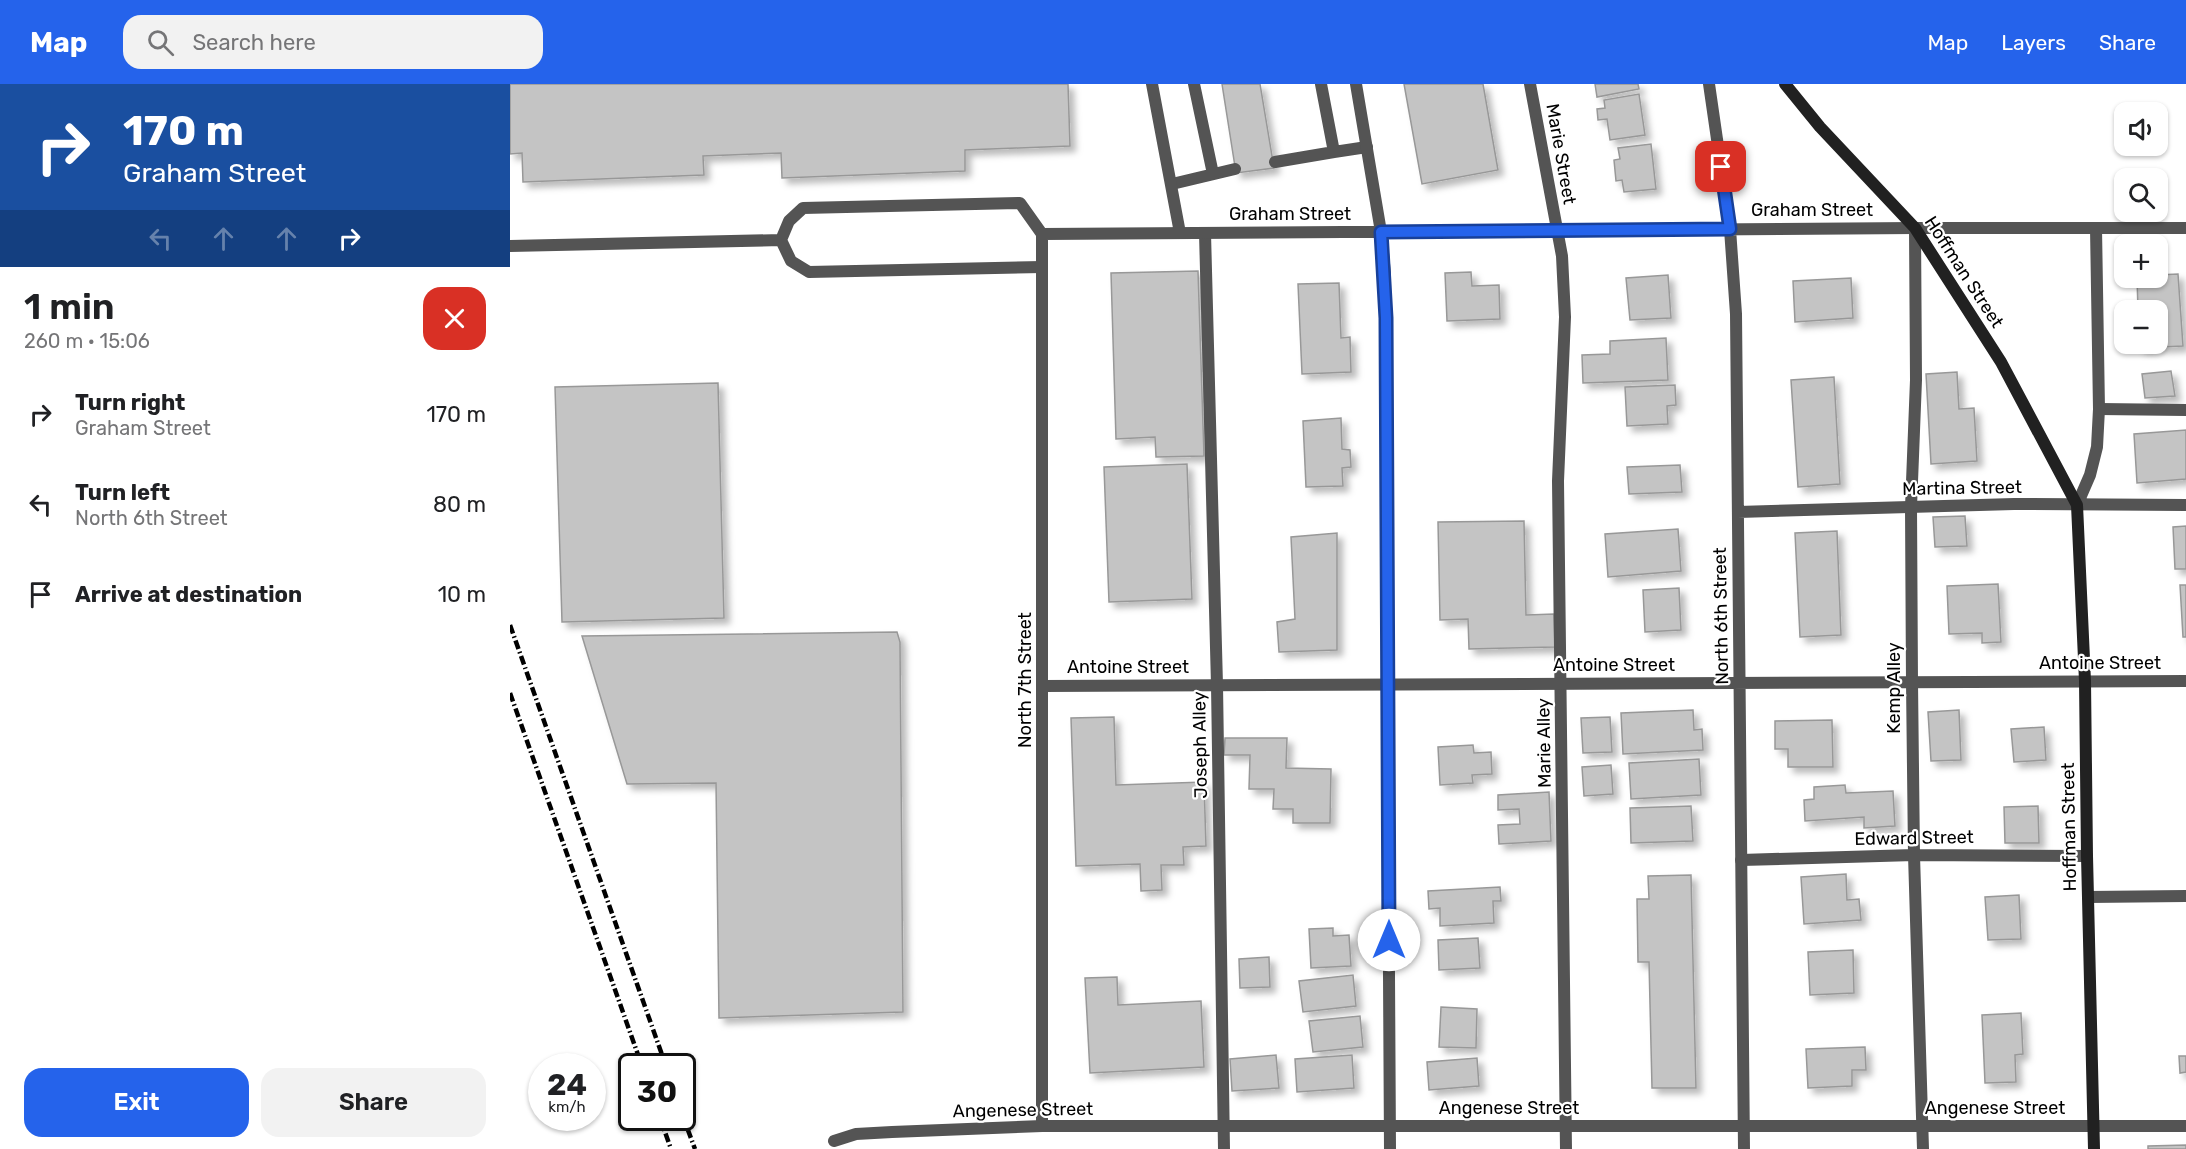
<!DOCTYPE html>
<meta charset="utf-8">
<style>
:root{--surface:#fff;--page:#f2f2f2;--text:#202124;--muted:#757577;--accent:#2563eb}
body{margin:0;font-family:Rubik,sans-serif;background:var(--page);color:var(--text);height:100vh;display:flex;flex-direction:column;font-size:22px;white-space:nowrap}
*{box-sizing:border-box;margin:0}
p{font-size:20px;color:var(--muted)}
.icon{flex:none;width:33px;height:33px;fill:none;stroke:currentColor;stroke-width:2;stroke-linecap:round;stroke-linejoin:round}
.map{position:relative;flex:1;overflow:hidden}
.sheet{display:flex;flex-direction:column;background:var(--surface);width:510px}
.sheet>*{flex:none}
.hud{background:#1a4fa0;color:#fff;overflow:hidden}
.tools{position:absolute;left:1604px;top:18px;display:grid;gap:12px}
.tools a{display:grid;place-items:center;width:54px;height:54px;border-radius:12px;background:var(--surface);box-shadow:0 2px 4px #0004;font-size:30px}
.speed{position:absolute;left:18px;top:969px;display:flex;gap:12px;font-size:30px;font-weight:700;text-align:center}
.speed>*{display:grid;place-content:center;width:78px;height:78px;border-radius:50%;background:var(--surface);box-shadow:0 2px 4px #0004;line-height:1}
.speed small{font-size:15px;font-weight:400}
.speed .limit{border:3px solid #111;border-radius:9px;background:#fff;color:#111}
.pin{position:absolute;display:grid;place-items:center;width:51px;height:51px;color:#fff;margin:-26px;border-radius:12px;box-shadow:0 3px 9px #0006}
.me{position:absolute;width:66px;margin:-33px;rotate:0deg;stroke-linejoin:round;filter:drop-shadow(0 0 4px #0008)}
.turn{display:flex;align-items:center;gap:21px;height:126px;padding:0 24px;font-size:27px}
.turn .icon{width:78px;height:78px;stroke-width:2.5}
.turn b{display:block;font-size:42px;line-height:51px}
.lanes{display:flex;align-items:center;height:57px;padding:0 24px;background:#0003;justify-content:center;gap:30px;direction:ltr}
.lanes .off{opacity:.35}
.round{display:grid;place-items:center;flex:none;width:63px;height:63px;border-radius:18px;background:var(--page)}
.overview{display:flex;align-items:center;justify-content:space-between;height:102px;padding:0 24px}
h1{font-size:36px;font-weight:600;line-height:45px}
.cta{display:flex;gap:12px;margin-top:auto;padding:12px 24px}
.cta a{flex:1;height:69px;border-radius:18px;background:var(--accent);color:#fff;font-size:24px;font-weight:600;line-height:69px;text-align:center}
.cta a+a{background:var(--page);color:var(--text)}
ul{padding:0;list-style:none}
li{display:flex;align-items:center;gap:18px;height:90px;padding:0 24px}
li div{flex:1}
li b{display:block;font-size:22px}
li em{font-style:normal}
header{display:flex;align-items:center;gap:36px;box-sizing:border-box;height:84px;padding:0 30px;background:var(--accent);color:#fff}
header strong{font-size:28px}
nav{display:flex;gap:33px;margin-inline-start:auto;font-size:21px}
.search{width:420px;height:54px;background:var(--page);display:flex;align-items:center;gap:15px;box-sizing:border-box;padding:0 21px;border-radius:18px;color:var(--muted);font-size:22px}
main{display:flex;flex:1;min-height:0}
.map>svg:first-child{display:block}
</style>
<header>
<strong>Map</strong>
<div class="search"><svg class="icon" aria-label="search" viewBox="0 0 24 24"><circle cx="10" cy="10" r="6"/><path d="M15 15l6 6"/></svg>Search here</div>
<nav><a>Map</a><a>Layers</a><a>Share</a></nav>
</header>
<main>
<section class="sheet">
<div class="hud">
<div class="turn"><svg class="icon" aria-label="right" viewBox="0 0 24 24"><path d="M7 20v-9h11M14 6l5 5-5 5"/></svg><div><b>170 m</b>Graham Street</div></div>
<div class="lanes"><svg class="icon off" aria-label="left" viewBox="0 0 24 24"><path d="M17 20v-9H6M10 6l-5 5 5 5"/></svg><svg class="icon off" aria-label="ahead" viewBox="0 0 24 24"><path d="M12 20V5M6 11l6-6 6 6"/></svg><svg class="icon off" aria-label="ahead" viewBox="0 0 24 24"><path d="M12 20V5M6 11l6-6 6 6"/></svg><svg class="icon" aria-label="right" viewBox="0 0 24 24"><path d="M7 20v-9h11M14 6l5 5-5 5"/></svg></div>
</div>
<div class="overview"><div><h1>1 min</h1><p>260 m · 15:06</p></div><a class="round" style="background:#d93025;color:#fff"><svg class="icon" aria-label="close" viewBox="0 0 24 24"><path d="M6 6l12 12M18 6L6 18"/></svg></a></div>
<ul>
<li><svg class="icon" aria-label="right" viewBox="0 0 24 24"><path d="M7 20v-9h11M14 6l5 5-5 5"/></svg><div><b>Turn right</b><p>Graham Street</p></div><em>170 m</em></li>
<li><svg class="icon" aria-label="left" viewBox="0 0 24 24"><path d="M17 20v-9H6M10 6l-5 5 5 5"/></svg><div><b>Turn left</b><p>North 6th Street</p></div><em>80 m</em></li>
<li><svg class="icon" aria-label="arrive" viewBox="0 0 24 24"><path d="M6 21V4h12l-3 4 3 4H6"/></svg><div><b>Arrive at destination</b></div><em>10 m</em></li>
</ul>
<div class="cta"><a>Exit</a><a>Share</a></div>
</section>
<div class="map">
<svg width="1676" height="1065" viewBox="0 0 1676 1065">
<defs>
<filter id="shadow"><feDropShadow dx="5.5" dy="5.5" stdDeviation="3" flood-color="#0004"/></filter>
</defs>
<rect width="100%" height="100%" fill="#fff"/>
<path fill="#c4c4c4" stroke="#989898" stroke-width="1.5" filter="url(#shadow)" d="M0,0H558L560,62L455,66V87L272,94L271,69L193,72L194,91L13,98L12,69L0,70Z
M712,0H750L764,84L726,89Z
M894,0H973L988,86L912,100Z
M1085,0H1128L1129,5L1087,13Z
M1129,10L1135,51L1100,56L1097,35L1088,36L1087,25L1095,24L1094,16Z
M1141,60L1146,105L1114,108L1112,96L1106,97L1104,76L1110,75L1108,64Z
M688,187L694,372L646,373L645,353L606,355L601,189Z
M961,188L962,202L989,201L990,235L937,237L935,189Z
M1668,190L1673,262L1630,264V260H1647V226H1628L1627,194H1647V191Z
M1158,191L1161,234L1120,236L1116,194Z
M1341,194L1343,234L1285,238L1283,197Z
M829,199L831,254L840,253L841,288L792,290L788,200Z
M1156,254L1158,296L1073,299L1072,271L1100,270V257Z
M1661,287L1665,312L1635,314L1632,290Z
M1447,288L1449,325L1464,324L1467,377L1421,380L1416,290Z
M1324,293L1330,400L1288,403L1281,296Z
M208,299L214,534L52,538L45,303Z
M1165,301L1166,321L1157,322L1158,340L1117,342L1115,303Z
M831,334L832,365L840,366L841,383L832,384L833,402L796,403L793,337Z
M1676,346V395L1627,399L1624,350Z
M677,380L682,515L599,518L594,383Z
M1170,381L1172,408L1119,410L1117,383Z
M1455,432L1457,462L1425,463L1423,433Z
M1014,437L1016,531L1044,530L1045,563L959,565L958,535L930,536L928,438Z
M1676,442V485H1665L1663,443Z
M1168,445L1171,487L1098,493L1095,450Z
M1327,447L1331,551L1290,553L1285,449Z
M827,449V566L769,568L767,538L785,535L781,453Z
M1488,500L1491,558L1472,559V549L1439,550L1437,502Z
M1670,501H1676V553H1673Z
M1169,504L1171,546L1135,548L1133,506Z
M387,548L390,558L393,928L209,934L206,699L117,700L72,552Z
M1183,626L1184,646L1192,645L1193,666L1113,670L1111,629Z
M1449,626L1451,676L1421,677L1418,628Z
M604,633L606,701L694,698L696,762L673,763L674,781H651L652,806L631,807L630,780L566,782L561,634Z
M1100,633L1102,668L1073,669L1071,634Z
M1322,636L1323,683H1278V665H1265V637Z
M1534,643L1536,676L1504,678L1501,645Z
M715,654H777L776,684L821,685L820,739H783V725H763L764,705H739L740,671H714Z
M963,661L964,669L981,668L982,690L962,691L963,699L930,701L928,663Z
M1189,675L1191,711L1121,715L1119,679Z
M1101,681L1103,710L1074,712L1072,683Z
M1335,701L1336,709L1383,707L1385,742L1354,744V733L1295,737L1294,716L1304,715V703Z
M1039,708L1041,757L989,760L988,741L1010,740L1009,725L988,726V711Z
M1181,722L1183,757L1121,759L1120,724Z
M1528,722L1529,759H1495L1494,723Z
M1336,790L1337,816L1349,815L1351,836L1294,840L1291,793Z
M1181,791L1186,1004H1142L1139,878H1128L1127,815H1139L1138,792Z
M990,803L991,817H983L984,839L930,842V824L919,825L918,807Z
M1509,811L1511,855L1478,856L1475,813Z
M823,844V852L839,851L841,882L801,884L799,845Z
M968,854L970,884L929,886L928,856Z
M1343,866L1344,909L1300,911L1298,868Z
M759,873L760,903L730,904L729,875Z
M843,891L846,922L793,928L789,897Z
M607,893L608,921L691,917L694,983L580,989L575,894Z
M931,923L967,925L966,964L929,963Z
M1511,929L1513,970L1505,971L1506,998L1475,999L1472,931Z
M850,932L853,963L803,968L799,937Z
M1355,963L1356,986H1342V1002L1298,1004L1296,965Z
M766,971L769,1004L722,1007L720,975Z
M842,971L844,1004L787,1008L785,975Z
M1669,972H1676V988L1670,989Z
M967,974L969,1002L919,1006L917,978Z
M1676,1061V1065H1638V1062Z"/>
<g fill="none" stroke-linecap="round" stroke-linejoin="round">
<path stroke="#545454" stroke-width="12" d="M684,0L703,90
M1020,0L1052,172L1055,233L1048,397L1056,1065
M824,68L857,63
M765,78L824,68L811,0
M662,100L725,85
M1405,144L1406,296L1401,423L1402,598L1404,771L1413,1065
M695,149L707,601L714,1065
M0,162L271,156
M532,183L299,188L281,177L271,156L279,137L293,124L510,119L532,150
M1589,325L1676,326
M1231,776L1404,771L1577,772"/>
<path stroke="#545454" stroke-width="12" d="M642,0L670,149
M846,0L871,148L875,190L880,1065
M1199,0L1220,145L1226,230L1234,1065
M1567,421L1580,391L1587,363L1589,325L1586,144
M1228,428L1504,420L1676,421
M533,602L1676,597
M1578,813L1676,812
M532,1042V150L1405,144H1676
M324,1057L346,1050L382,1048L532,1042H1676"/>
<path stroke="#212121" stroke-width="12" d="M1275,0L1310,43L1405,144L1491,278L1567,421L1575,597L1577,772L1584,1065"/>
<path stroke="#000" stroke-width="4.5" stroke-dasharray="9 3 1.5 3" stroke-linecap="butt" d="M0,541L156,982
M0,609L132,982
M172,1030L185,1065
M150,1034L161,1065"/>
</g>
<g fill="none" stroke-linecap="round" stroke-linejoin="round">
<g stroke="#184099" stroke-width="15">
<path id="route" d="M879,856L876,234L871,148L1220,145L1211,83"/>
</g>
<use href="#route" stroke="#2563eb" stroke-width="10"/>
</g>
<g text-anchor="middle" stroke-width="4.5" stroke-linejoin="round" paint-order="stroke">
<g font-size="18" fill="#000" stroke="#fff">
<text transform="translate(1051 70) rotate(80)" y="6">Marie Street</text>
<text x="1302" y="132">Graham Street</text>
<text x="780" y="136">Graham Street</text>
<text transform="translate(1454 188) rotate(57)" y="6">Hoffman Street</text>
<text transform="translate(1452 404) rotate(-1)" y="6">Martina Street</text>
<text transform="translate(1211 532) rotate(-91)" y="6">North 6th Street</text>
<text x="1590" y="585">Antoine Street</text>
<text x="1104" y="587">Antoine Street</text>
<text x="618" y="589">Antoine Street</text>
<text transform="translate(515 596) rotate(-90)" y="6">North 7th Street</text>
<text transform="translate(1384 604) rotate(-90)" y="6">Kemp Alley</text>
<text transform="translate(1034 659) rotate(-91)" y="6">Marie Alley</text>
<text transform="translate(690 661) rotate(-91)" y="6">Joseph Alley</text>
<text transform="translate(1559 743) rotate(-91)" y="6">Hoffman Street</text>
<text transform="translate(1404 754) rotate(-1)" y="6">Edward Street</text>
<text x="999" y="1030">Angenese Street</text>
<text x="1485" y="1030">Angenese Street</text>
<text transform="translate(513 1026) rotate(-1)" y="6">Angenese Street</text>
</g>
</g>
</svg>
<div class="tools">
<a><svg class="icon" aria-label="sound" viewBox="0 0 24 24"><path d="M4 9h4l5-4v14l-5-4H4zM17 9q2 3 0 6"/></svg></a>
<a><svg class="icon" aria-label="search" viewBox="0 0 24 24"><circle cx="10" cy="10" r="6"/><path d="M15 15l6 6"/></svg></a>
<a>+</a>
<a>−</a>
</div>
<div class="speed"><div>24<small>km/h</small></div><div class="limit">30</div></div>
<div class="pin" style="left:1211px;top:83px;background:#d93025"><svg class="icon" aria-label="arrive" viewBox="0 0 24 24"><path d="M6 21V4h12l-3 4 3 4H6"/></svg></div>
<svg class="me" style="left:879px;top:856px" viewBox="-20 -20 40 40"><circle r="19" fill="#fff"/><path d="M0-13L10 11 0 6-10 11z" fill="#2563eb"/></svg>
</div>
</main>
